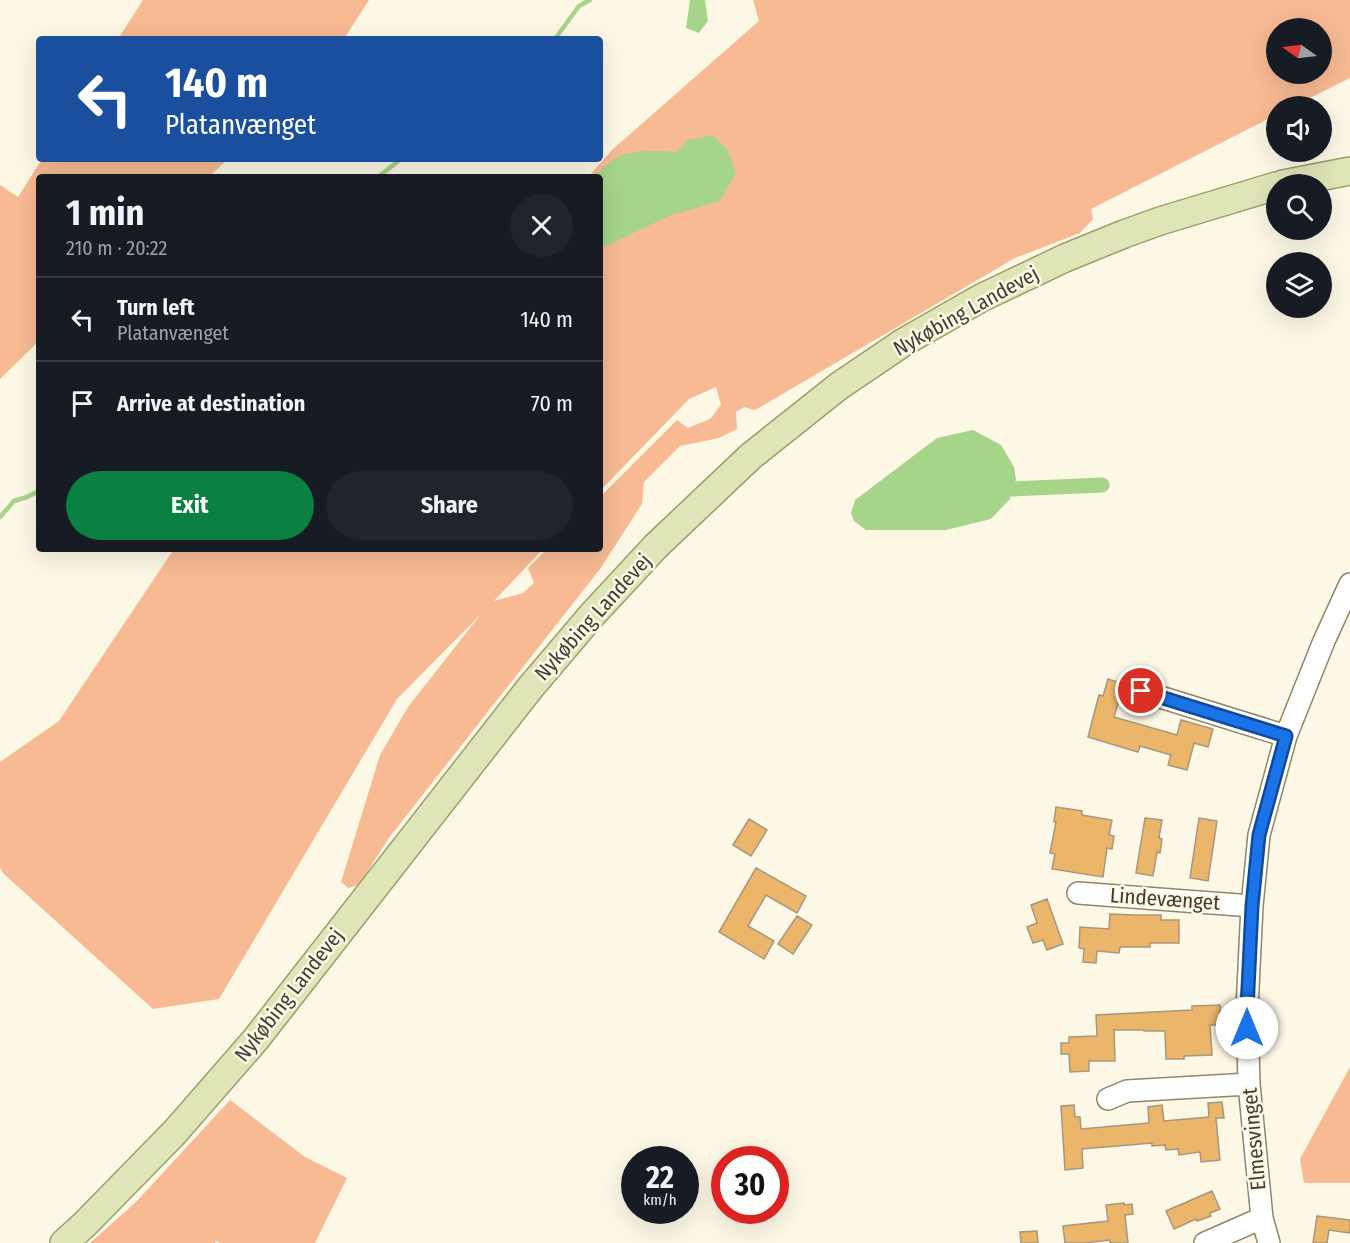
<!DOCTYPE html>
<meta charset="utf-8">
<style>
:root{--surface:#171b24;--page:#20242c;--text:#f1f3f6;--muted:#9ea1a6;--line:#363941;--accent:#0b8043}
body{margin:0;font-family:"Fira Sans Condensed",sans-serif;background:var(--page);color:var(--text);height:100vh;display:flex;flex-direction:column;font-size:22px;white-space:nowrap}
*{box-sizing:border-box;margin:0}
p{font-size:20px;color:var(--muted)}
.icon{flex:none;width:33px;height:33px;fill:none;stroke:currentColor;stroke-width:2;stroke-linecap:round;stroke-linejoin:round}
.map{position:relative;flex:1;overflow:hidden}
.drawer{position:absolute;left:36px;top:174px;width:567px;height:378px;display:flex;flex-direction:column;background:var(--surface);border-radius:6px;box-shadow:0 6px 24px #0002}
.drawer>*{flex:none}
.hud{position:absolute;left:36px;top:36px;width:567px;height:126px;border-radius:6px;box-shadow:0 6px 24px #0002;background:#1a4fa0;color:#fff;overflow:hidden}
.needle{width:39px;rotate:284deg}
.buttons{position:absolute;left:1266px;top:18px;display:grid;gap:12px}
.buttons a{display:grid;place-items:center;width:66px;height:66px;border-radius:50%;background:var(--surface);box-shadow:0 6px 24px #0002;font-size:30px}
.speed{position:absolute;left:621px;top:1146px;display:flex;gap:12px;font-size:30px;font-weight:700;text-align:center}
.speed>*{display:grid;place-content:center;width:78px;height:78px;border-radius:50%;background:var(--surface);box-shadow:0 6px 24px #0002;line-height:1}
.speed small{font-size:15px;font-weight:400}
.speed .limit{border:9px solid #d22;background:#fff;color:#111}
.pin{position:absolute;display:grid;place-items:center;width:51px;height:51px;color:#fff;margin:-26px;border:3px solid #fff;border-radius:50%;box-shadow:0 2px 6px #0007}
.me{position:absolute;width:66px;margin:-33px;rotate:0deg;stroke-linejoin:round;filter:drop-shadow(0 0 4px #0008)}
.turn{display:flex;align-items:center;gap:21px;height:126px;padding:0 30px;font-size:27px}
.turn .icon{width:78px;height:78px;stroke-width:2.5}
.turn b{display:block;font-size:42px;line-height:51px}
.round{display:grid;place-items:center;flex:none;width:63px;height:63px;border-radius:32px;background:var(--page)}
.summary{display:flex;align-items:center;justify-content:space-between;height:102px;padding:0 30px}
h1{font-size:36px;font-weight:700;line-height:45px}
.action{display:flex;gap:12px;margin-top:auto;padding:12px 30px}
.action a{flex:1;height:69px;border-radius:36px;background:var(--accent);color:#fff;font-size:24px;font-weight:700;line-height:69px;text-align:center}
.action a+a{background:var(--page);color:var(--text)}
ul{padding:0;list-style:none}
li{display:flex;align-items:center;gap:18px;height:84px;padding:0 30px;border-top:2px solid var(--line)}
li div{flex:1}
li b{display:block;font-size:22px}
li em{font-style:normal}
.map>svg:first-child{display:block}
</style>
<div class="map">
<svg width="1350" height="1243" viewBox="0 0 1350 1243">
<rect width="100%" height="100%" fill="#fdf8e6"/>
<path fill="#f7ba93" fill-rule="evenodd" d="M143,0H369L344,39H118Z
M753,0H1350V78L1294,106H1276V115L1091,209L1093,219L1080,233L1015,258L755,410L744,407L736,412L737,429L719,438L680,446L644,482L642,504L600,569L388,839L359,885L348,888L341,882L380,755L408,707L481,614L397,699L219,999L153,1009L4,874L0,868V762L59,721L174,549H543L494,601L523,593L534,583L528,568L547,549H600V497L677,420L688,428L710,419L721,405L716,387L689,399L600,491V177H588L613,149L759,21ZM1276,28H1322V74H1276Z
M42,159H228L209,177H39V341L0,379V185L18,197Z
M1350,1067V1183H1304L1300,1159Z
M230,1100L305,1157L347,1178L315,1243H220L216,1241L215,1243H90L136,1202Z"/>
<path fill="#a6d489" d="M690,0H705L708,21L699,33L686,28Z
M713,135L728,150L736,173L720,201L671,215L600,249V177H594C601,169 616,156 626,154C642,150 660,151 676,152L688,140Z
M973,430L1001,445L1014,467L1016,479L1010,499L991,519L946,530H866L854,521L851,513L855,500L937,438Z"/>
<g fill="none" stroke-linecap="round" stroke-linejoin="round">
<path stroke="#a6d489" stroke-width="4.5" d="M555,39L579,6L590,0
M378,177L401,159
M0,517L14,501L27,497L39,491"/>
<path stroke="#a6d489" stroke-width="15" d="M1013,489L1102,485"/>
</g>
<path fill="#ebb56a" stroke="#a9967e" stroke-width="1.5" d="M1108,679L1124,684L1114,717L1177,735L1181,720L1213,729L1208,747L1194,743L1187,770L1168,765L1171,755L1140,746L1138,752L1088,737L1099,695L1103,696Z
M1056,807L1082,811V815L1112,820L1109,835L1114,836L1112,849L1107,848L1103,877L1052,869L1055,854L1050,853L1056,822H1054Z
M1145,818L1162,820L1159,838L1162,839L1160,853L1157,852L1153,876L1136,873Z
M1199,818L1217,821L1208,881L1190,878Z
M749,819L767,830L751,856L733,845Z
M756,868L806,896L797,913L766,895L748,926L774,941L764,959L719,932Z
M1047,899L1063,944L1047,950L1043,940L1033,943L1027,927L1037,923L1031,905Z
M1110,914L1135,915H1161V920H1179V943H1150V947H1120L1119,953L1097,951L1096,963L1083,962L1084,949L1079,948L1080,927L1109,929Z
M797,916L812,925L793,954L778,944Z
M1220,1005L1221,1025H1210L1212,1055L1184,1056V1059H1166L1165,1031H1144V1030H1114L1115,1061H1089V1071L1070,1072L1069,1054H1061V1043H1069V1037L1097,1036L1096,1015L1192,1010V1006Z
M1222,1102L1224,1118H1216L1220,1160L1201,1162L1200,1152L1179,1155L1178,1149L1166,1150L1165,1145L1152,1146V1143L1082,1149L1083,1168L1065,1170L1061,1106L1074,1105L1075,1117H1080L1081,1129L1149,1123L1148,1107L1162,1105L1164,1121L1209,1117L1208,1103Z
M1212,1191L1220,1209L1210,1213L1211,1216L1197,1221L1196,1219L1174,1229L1166,1211Z
M1124,1203V1205L1132,1204L1133,1214L1125,1215L1128,1243H1110V1240L1084,1243H1065L1063,1226L1108,1221L1106,1205Z
M1317,1216L1350,1220V1233L1329,1230L1327,1243H1313Z
M1037,1231L1038,1243H1021L1020,1232Z"/>
<g fill="none" stroke-linecap="round" stroke-linejoin="round">
<g stroke="#8f876b" stroke-width="24">
<path id="minor" d="M1141,691L1286,736
M1078,893L1252,906
M1108,1099L1127,1091L1249,1084
M1205,1243L1262,1218
M1269,1243L1262,1218L1249,1084L1247,1009L1252,906L1259,835L1286,736L1324,641L1350,584"/>
</g>
<g stroke="#9b9e6a" stroke-width="30">
<path id="major" d="M1283,184L1350,171
M64,1243L85,1224L175,1132L256,1039L530,688L592,615L656,546L751,456L839,386L904,342L981,298L1065,258L1124,234L1160,221L1276,186"/>
</g>
<use href="#minor" stroke="#fff" stroke-width="21"/>
<use href="#major" stroke="#e0e5b8" stroke-width="27"/>
</g>
<g fill="none" stroke-linecap="round" stroke-linejoin="round">
<g stroke="#114b97" stroke-width="15">
<path id="route" d="M1141,691L1286,736L1259,835L1252,906L1247,1009V1028"/>
</g>
<use href="#route" stroke="#1a73e8" stroke-width="10"/>
</g>
<g text-anchor="middle" stroke-width="5" stroke-linejoin="round" paint-order="stroke">
<g font-size="21" fill="#413d31" stroke="#fdf8e6">
<text transform="translate(966 311) rotate(-29)" y="7">Nykøbing Landevej</text>
<text transform="translate(593 617) rotate(-48)" y="7">Nykøbing Landevej</text>
<text transform="translate(1165 899) rotate(4)" y="7">Lindevænget</text>
<text transform="translate(289 995) rotate(-52)" y="7">Nykøbing Landevej</text>
<text transform="translate(1254 1139) rotate(-95)" y="7">Elmesvinget</text>
</g>
</g>
</svg>
<div class="buttons">
<a><svg class="needle" viewBox="-14 -14 28 28"><path d="M0-13l5 13h-10z" fill="#e53935"/><path d="M0 13l5-13h-10z" fill="#9ea1a6"/></svg></a>
<a><svg class="icon" aria-label="sound" viewBox="0 0 24 24"><path d="M4 9h4l5-4v14l-5-4H4zM17 9q2 3 0 6"/></svg></a>
<a><svg class="icon" aria-label="search" viewBox="0 0 24 24"><circle cx="10" cy="10" r="6"/><path d="M15 15l6 6"/></svg></a>
<a><svg class="icon" aria-label="layers" viewBox="0 0 24 24"><path d="M12 4l9 5-9 5-9-5zM3 14l9 5 9-5"/></svg></a>
</div>
<div class="speed"><div>22<small>km/h</small></div><div class="limit">30</div></div>
<div class="pin" style="left:1141px;top:691px;background:#d93025"><svg class="icon" aria-label="arrive" viewBox="0 0 24 24"><path d="M6 21V4h12l-3 4 3 4H6"/></svg></div>
<svg class="me" style="left:1247px;top:1028px" viewBox="-20 -20 40 40"><circle r="19" fill="#fff"/><path d="M0-13L10 11 0 6-10 11z" fill="#1a73e8"/></svg>
<div class="hud">
<div class="turn"><svg class="icon" aria-label="left" viewBox="0 0 24 24"><path d="M17 20v-9H6M10 6l-5 5 5 5"/></svg><div><b>140 m</b>Platanvænget</div></div>
</div>
<section class="drawer">
<div class="summary"><div><h1>1 min</h1><p>210 m · 20:22</p></div><a class="round"><svg class="icon" aria-label="close" viewBox="0 0 24 24"><path d="M6 6l12 12M18 6L6 18"/></svg></a></div>
<ul>
<li><svg class="icon" aria-label="left" viewBox="0 0 24 24"><path d="M17 20v-9H6M10 6l-5 5 5 5"/></svg><div><b>Turn left</b><p>Platanvænget</p></div><em>140 m</em></li>
<li><svg class="icon" aria-label="arrive" viewBox="0 0 24 24"><path d="M6 21V4h12l-3 4 3 4H6"/></svg><div><b>Arrive at destination</b></div><em>70 m</em></li>
</ul>
<div class="action"><a>Exit</a><a>Share</a></div>
</section>
</div>
